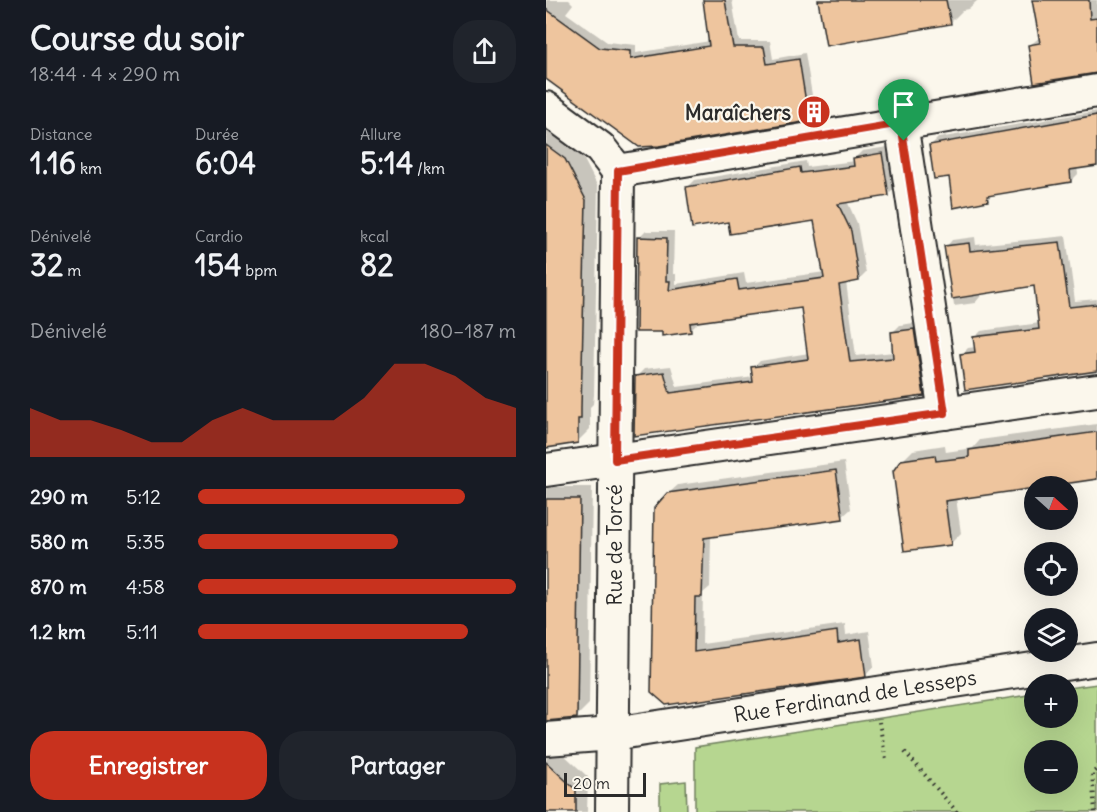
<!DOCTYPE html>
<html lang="fr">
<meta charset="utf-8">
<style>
body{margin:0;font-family:Delius,sans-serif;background:#20242c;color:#f1f3f6;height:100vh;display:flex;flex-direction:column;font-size:22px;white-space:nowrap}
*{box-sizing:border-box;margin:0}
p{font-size:20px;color:#9ea1a6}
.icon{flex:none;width:33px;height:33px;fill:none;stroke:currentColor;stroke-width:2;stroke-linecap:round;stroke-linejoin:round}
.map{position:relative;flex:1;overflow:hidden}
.details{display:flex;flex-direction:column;background:#171b24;width:546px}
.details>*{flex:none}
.needle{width:39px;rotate:111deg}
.controls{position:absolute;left:478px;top:476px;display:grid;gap:12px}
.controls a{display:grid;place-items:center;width:54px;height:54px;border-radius:50%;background:#171b24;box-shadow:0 6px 24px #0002;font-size:30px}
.scale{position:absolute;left:18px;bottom:15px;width:82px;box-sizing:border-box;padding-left:6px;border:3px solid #2b2b2b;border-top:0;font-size:16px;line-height:21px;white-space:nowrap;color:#2b2b2b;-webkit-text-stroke:4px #fbf7ec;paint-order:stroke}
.pin{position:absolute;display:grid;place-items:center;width:51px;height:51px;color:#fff;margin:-62px -26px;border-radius:50% 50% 50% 0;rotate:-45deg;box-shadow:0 0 6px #0007}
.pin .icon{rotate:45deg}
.round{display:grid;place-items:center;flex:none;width:63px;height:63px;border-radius:24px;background:#20242c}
.headline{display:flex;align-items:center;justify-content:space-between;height:102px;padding:0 30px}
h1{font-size:33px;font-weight:800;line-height:45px}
.stats{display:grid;grid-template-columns:repeat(3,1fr);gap:9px;height:102px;padding:6px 30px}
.stats div{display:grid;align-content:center}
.stats b{font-size:30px;font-weight:800}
.stats small{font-size:16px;font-weight:400}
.stats p{font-size:16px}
.chart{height:168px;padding:12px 30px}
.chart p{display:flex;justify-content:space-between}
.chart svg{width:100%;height:108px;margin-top:6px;fill:#c8321e;opacity:.7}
.button{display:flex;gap:12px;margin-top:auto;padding:12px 30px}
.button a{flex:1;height:69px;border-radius:24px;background:#c8321e;color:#fff;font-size:24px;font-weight:800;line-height:69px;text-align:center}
.button a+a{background:#20242c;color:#f1f3f6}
ul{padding:0 30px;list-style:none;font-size:20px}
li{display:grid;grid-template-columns:96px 72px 1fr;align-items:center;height:45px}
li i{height:15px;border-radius:8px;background:#c8321e}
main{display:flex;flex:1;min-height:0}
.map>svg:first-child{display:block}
.green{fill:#b6d690;stroke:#70805e;stroke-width:1.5;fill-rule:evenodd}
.shadow{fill:#0003}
.building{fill:#eec59e;stroke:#2b2b2b;stroke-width:1.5}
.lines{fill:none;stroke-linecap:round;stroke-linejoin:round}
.minor-casing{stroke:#2b2b2b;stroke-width:36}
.path{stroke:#2b2b2b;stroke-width:4;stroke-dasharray:1.5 4.5;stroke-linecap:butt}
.minor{stroke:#fbf7ec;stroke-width:32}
.route-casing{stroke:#fff;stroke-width:12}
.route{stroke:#c8321e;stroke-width:8}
.labels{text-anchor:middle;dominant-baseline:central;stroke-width:4.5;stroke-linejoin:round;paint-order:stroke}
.poi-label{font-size:21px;font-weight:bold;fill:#2b2b2b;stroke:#fbf7ec;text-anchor:end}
.street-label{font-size:21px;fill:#2b2b2b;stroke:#fbf7ec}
</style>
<main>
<section class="details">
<div class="headline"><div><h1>Course du soir</h1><p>18:44 · 4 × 290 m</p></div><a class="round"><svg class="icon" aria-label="share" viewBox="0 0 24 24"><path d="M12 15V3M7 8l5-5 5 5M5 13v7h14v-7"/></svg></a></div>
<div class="stats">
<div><p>Distance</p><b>1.16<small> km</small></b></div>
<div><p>Durée</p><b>6:04</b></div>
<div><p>Allure</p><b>5:14<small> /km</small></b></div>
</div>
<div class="stats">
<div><p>Dénivelé</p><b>32<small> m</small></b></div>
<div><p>Cardio</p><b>154<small> bpm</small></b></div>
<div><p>kcal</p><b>82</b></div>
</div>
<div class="chart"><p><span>Dénivelé</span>180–187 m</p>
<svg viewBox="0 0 160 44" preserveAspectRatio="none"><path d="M0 44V24L10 29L20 29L30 33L40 38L50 38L60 29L70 24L80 29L90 29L100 29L110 20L120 6L130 6L140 11L150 20L160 24V44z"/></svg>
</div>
<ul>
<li><b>290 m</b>5:12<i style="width:84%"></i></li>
<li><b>580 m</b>5:35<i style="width:63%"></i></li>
<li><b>870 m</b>4:58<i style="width:100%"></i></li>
<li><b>1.2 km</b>5:11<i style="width:85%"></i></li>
</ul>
<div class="button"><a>Enregistrer</a><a>Partager</a></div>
</section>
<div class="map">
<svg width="551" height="812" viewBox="0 0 551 812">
<rect width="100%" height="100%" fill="#fbf7ec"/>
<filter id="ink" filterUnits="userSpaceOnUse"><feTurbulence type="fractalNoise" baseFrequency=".0167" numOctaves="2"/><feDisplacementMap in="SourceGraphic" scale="12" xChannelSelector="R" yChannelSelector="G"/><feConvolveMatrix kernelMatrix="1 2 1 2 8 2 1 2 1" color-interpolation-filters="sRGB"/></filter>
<g filter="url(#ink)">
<!-- green -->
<g class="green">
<path d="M 551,684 L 551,812 L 149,812 L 149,747 L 489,694 L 489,717 L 522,717 L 522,688 ZM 489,750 L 522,750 L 522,783 L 489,783 Z"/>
<path d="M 140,781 L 141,812 L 114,812 L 114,784 Z"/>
</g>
<!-- shadow -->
<g class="shadow">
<path d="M 0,0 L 23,0 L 27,4 L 20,13 L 61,42 L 90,45 L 90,53 L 164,41 L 158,0 L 186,0 L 193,41 L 224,41 L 227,59 L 259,53 L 269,113 L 262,119 L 0,78 Z"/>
<path d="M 274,0 L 432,0 L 422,9 L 417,10 L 404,23 Z"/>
<path d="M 488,0 L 551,0 L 551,71 L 490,81 L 483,46 L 494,37 Z"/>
<path d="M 551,111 L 551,164 L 531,167 L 532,174 L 525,181 L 448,193 L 441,200 L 404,175 L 385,145 L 392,138 Z"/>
<path d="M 0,123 L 31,146 L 52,187 L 48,395 L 47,404 L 44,407 L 44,429 L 31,442 L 0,446 Z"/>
<path d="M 342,147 L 349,188 L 342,195 L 301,201 L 311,223 L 320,273 L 313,280 L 300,282 L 310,356 L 348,352 L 347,332 L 354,325 L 375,322 L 384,388 L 377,394 L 90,435 L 91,376 L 98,369 L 125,366 L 131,387 L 208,377 L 207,368 L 214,361 L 263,353 L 256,306 L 151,320 L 151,324 L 144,331 L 93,238 L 100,231 L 128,231 L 127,274 L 130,274 L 130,284 L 198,273 L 200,283 L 279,272 L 269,220 L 184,220 L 142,187 L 149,180 L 260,161 L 261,167 L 309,161 L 309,158 L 316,151 Z"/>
<path d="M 520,236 L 529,301 L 551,299 L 551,370 L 420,388 L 415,355 L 422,348 L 430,347 L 429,337 L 435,331 L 494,323 L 489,284 L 438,292 L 429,303 L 408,306 L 400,247 L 406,240 L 429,237 L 430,245 Z"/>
<path d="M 551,424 L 551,478 L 410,498 L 415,533 L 405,543 L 356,461 L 367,450 L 399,445 L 400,452 L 427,448 L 434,440 Z"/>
<path d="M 298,462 L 305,509 L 296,517 L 165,536 L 164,587 L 157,593 L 156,644 L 299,624 L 300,635 L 323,631 L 328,666 L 320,675 L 121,704 L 122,494 L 132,485 Z"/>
<path d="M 0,487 L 46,487 L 43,704 L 30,717 L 0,719 Z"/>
<path d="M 0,738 L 42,777 L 41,812 L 0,812 Z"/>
</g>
<!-- building -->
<g class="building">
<path d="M 157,0 L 179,0 L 187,47 L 218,47 L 221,64 L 253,59 L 263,121 L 113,146 L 93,147 L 0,79 L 0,9 L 54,48 L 84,51 L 84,59 L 163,46 Z"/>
<path d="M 272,0 L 400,0 L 405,24 L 280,46 Z"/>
<path d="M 486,0 L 543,0 L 544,19 L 551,18 L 551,73 L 488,83 L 482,45 L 494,43 Z"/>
<path d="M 551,115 L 551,166 L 524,170 L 525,182 L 441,196 L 442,201 L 407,208 L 403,177 L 388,179 L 383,145 Z"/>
<path d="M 0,145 L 19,159 L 40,200 L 35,408 L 35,419 L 32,419 L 32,443 L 0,448 Z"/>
<path d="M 336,153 L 343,196 L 292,204 L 305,231 L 313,281 L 293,285 L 304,362 L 347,358 L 345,332 L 368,329 L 378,396 L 88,436 L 89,376 L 118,372 L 124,393 L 207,382 L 205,367 L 262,359 L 255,308 L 144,323 L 145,332 L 116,336 L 116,332 L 90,332 L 91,237 L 121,238 L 120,281 L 124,281 L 123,290 L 191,279 L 193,290 L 278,278 L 268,221 L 184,234 L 182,222 L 146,228 L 140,187 L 254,167 L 255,173 L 308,166 L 307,158 Z"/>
<path d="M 514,242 L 523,307 L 551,304 L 551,371 L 419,390 L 414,354 L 429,352 L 427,337 L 493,329 L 488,286 L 406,299 L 398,246 L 423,243 L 424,251 Z"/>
<path d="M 551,432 L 551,479 L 504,486 L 489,486 L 489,488 L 399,501 L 405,545 L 358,551 L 347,471 L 355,460 L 389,455 L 390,461 L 423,457 L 423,450 Z"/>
<path d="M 290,470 L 297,519 L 158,538 L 156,597 L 149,597 L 148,652 L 291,631 L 292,643 L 315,639 L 320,677 L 120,705 L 105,692 L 108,508 L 121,493 Z"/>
<path d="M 0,499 L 34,499 L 31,718 L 0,721 Z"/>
<path d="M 0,762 L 30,790 L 30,812 L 0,812 Z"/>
</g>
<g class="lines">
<defs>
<g id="minor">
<path d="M 0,108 L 54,148 L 72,171"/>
<path d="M 355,123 L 399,413"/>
<path d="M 72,171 L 551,91"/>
<path d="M 0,470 L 551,391"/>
<path d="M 0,739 L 67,734 L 551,659"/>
<path d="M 66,812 L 72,171"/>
</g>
</defs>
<!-- minor casing -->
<use href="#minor" class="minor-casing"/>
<!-- path -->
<g class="path">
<path d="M 333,722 L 340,760"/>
<path d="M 359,752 L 411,812"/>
<path d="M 549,812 L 546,773 L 551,769"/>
</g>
<!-- minor -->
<use href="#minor" class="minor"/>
</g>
</g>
<g class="lines" filter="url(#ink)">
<defs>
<path id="route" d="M 355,123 L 399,413 L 69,460 L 72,171 Z"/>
</defs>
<!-- route casing -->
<use href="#route" class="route-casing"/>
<!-- route -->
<use href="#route" class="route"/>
</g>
<!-- icons -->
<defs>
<symbol id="building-disc" viewBox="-11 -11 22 22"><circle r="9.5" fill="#c8321e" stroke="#fbf7ec"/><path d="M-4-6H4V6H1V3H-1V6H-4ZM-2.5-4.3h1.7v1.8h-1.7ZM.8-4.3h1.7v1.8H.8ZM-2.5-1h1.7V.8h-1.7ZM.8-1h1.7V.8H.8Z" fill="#fff"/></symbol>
</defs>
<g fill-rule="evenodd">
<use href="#building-disc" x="249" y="93" width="38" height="38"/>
</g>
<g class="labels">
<!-- poi labels -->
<g class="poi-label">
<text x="245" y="112">Maraîchers</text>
</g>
<!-- street labels -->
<g class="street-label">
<text transform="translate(68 545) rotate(-90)">Rue de Torcé</text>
<text transform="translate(309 696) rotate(-9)">Rue Ferdinand de Lesseps</text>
</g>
</g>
</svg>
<div class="controls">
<a><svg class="needle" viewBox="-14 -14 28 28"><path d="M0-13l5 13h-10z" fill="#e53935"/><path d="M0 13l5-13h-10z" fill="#9ea1a6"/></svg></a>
<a><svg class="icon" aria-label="locate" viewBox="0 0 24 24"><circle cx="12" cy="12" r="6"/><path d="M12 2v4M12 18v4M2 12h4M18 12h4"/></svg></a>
<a><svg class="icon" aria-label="layers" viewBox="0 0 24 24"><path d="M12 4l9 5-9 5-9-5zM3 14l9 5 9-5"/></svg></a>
<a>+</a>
<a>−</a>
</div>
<div class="scale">20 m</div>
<div class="pin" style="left:358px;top:141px;background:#1e9e55"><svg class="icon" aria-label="arrive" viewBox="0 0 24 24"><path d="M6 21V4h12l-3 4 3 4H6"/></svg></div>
</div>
</main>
